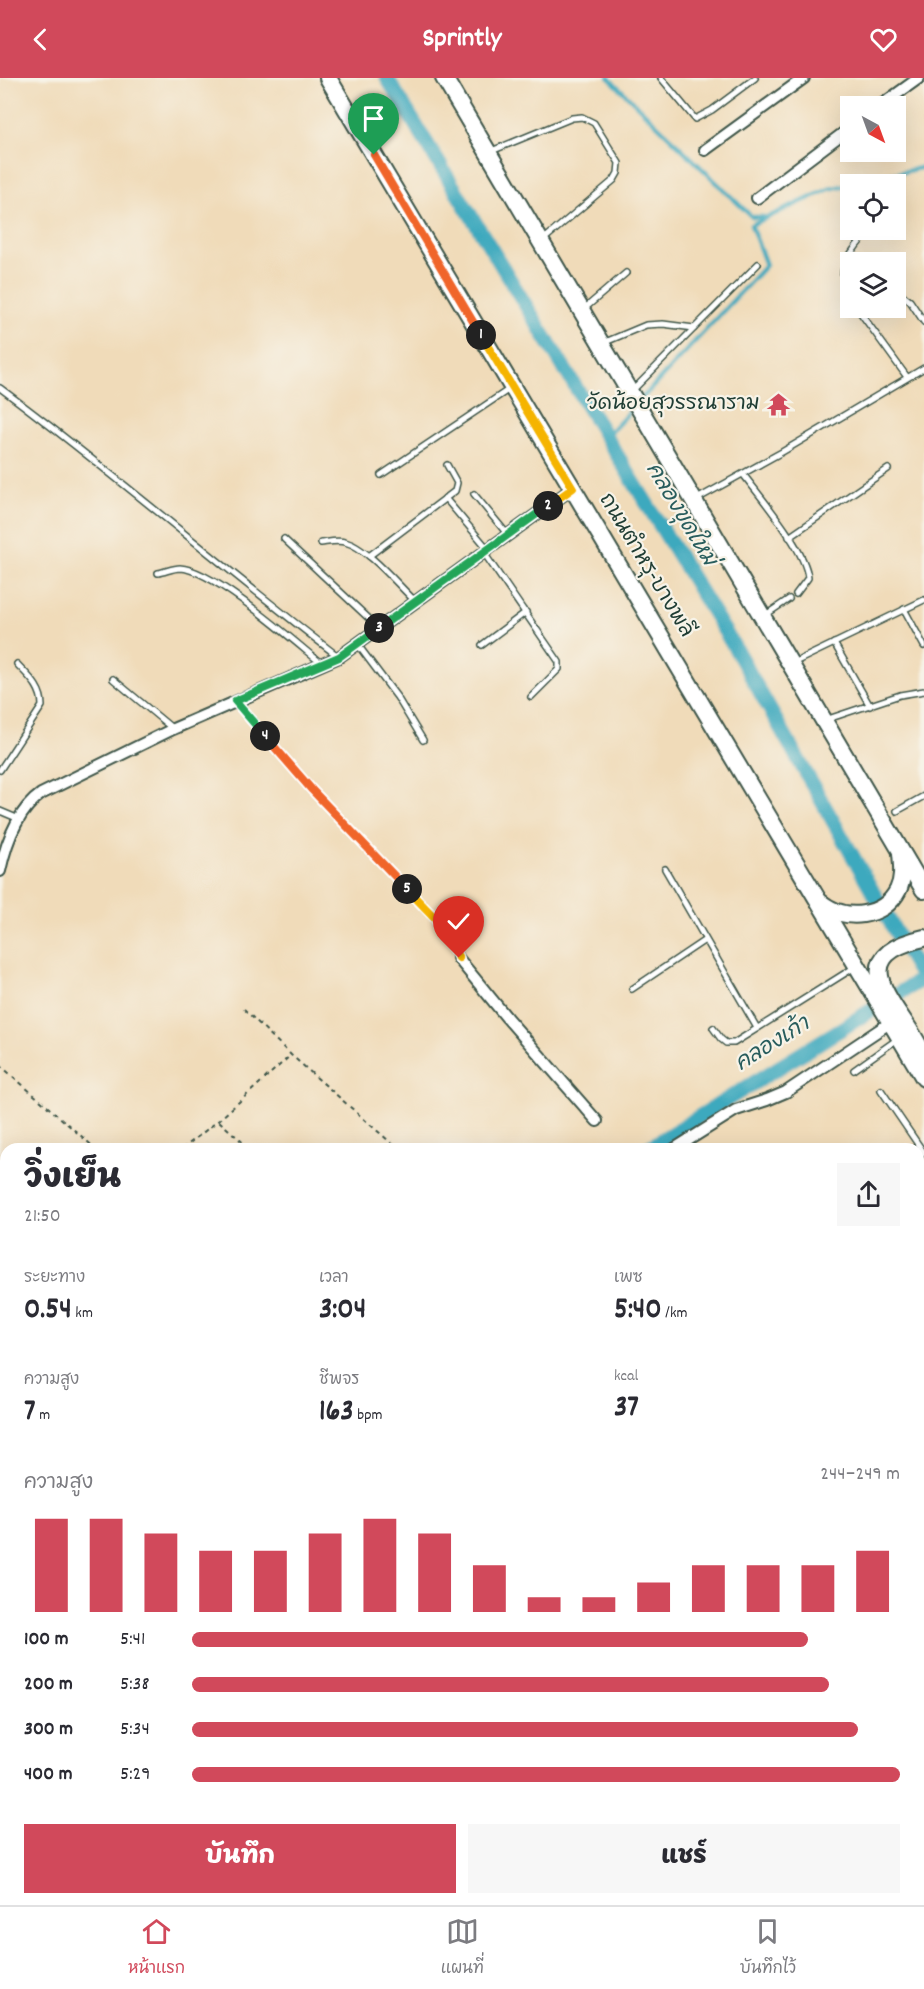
<!DOCTYPE html>
<html lang="th">
<meta charset="utf-8">
<style>
body{margin:0;font-family:Dekko,"Playpen Sans Thai",sans-serif;background:#f7f7f7;color:#2b2b33;height:100vh;display:flex;flex-direction:column;font-size:22px;white-space:nowrap}
*{box-sizing:border-box;margin:0}
p{font-size:20px;color:#7c7c81}
.icon{flex:none;width:33px;height:33px;fill:none;stroke:currentColor;stroke-width:2;stroke-linecap:round;stroke-linejoin:round}
.map{position:relative;flex:1;overflow:hidden}
.sheet{position:absolute;left:0px;top:1065px;width:924px;height:762px;display:flex;flex-direction:column;background:#fff;border-radius:18px 18px 0 0;box-shadow:0 6px 24px #0002}
.sheet>*{flex:none}
.needle{width:39px;rotate:139deg}
.fabs{position:absolute;left:840px;top:18px;display:grid;gap:12px}
.fabs a{display:grid;place-items:center;width:66px;height:66px;border-radius:0px;background:#fff;box-shadow:0 6px 24px #0002;font-size:30px}
.pin{position:absolute;display:grid;place-items:center;width:51px;height:51px;color:#fff;margin:-62px -26px;border-radius:50% 50% 50% 0;rotate:-45deg;box-shadow:0 0 6px #0007}
.pin .icon{rotate:45deg}
.km{position:absolute;width:30px;height:30px;margin:-15px;border-radius:50%;background:#222;color:#fff;font-size:16px;line-height:30px;text-align:center}
.round{display:grid;place-items:center;flex:none;width:63px;height:63px;border-radius:0px;background:#f7f7f7}
.head{display:flex;align-items:center;justify-content:space-between;height:102px;padding:0 24px}
h1{font-size:33px;font-weight:800;line-height:45px}
.stats{display:grid;grid-template-columns:repeat(3,1fr);gap:9px;height:102px;padding:6px 24px}
.stats div{display:grid;align-content:center}
.stats b{font-size:30px;font-weight:800}
.stats small{font-size:16px;font-weight:400}
.stats p{font-size:16px}
.chart{height:168px;padding:12px 24px}
.chart p{display:flex;justify-content:space-between}
.chart svg{width:100%;height:108px;margin-top:6px;stroke:#d1495b;stroke-width:6}
.cta{display:flex;gap:12px;margin-top:auto;padding:12px 24px}
.cta a{flex:1;height:69px;border-radius:0px;background:#d1495b;color:#fff;font-size:24px;font-weight:800;line-height:69px;text-align:center}
.cta a+a{background:#f7f7f7;color:#2b2b33}
ul{padding:0 24px;list-style:none;font-size:20px}
li{display:grid;grid-template-columns:96px 72px 1fr;align-items:center;height:45px}
li i{height:15px;border-radius:8px;background:#d1495b}
header{display:flex;justify-content:space-between;align-items:center;height:78px;padding:0 24px;background:#d1495b;color:#fff;font-size:27px;font-weight:800}
.tabs{display:flex;justify-content:space-around;align-items:center;height:84px;border-top:2px solid #e1e1e2;background:#fff;font-size:16px;color:#7c7c81}
.tabs a{display:grid;justify-items:center;gap:3px}
.tabs .active{color:#d1495b}
.map>svg:first-child{display:block}
.lines{fill:none;stroke-linecap:round;stroke-linejoin:round}
.stream{stroke:#3ea9be;stroke-width:4.5}
.canal{stroke:#3ea9be;stroke-width:15}
.service-casing{stroke:#3e5548;stroke-width:8}
.minor-casing{stroke:#3e5548;stroke-width:14}
.primary-casing{stroke:#3e5548;stroke-width:20}
.path{stroke:#3e5548;stroke-width:2;stroke-dasharray:4.5 4.5;stroke-linecap:butt}
.service{stroke:#fff;stroke-width:5}
.minor{stroke:#fff;stroke-width:10}
.primary{stroke:#fff;stroke-width:16}
.split-1-casing{stroke:#fff;stroke-width:12}
.split-2-casing{stroke:#fff;stroke-width:12}
.split-3-casing{stroke:#fff;stroke-width:12}
.split-4-casing{stroke:#fff;stroke-width:12}
.split-5-casing{stroke:#fff;stroke-width:12}
.split-6-casing{stroke:#fff;stroke-width:12}
.split-1{stroke:#f0652b;stroke-width:8}
.split-2{stroke:#f5b400;stroke-width:8}
.split-3{stroke:#22a559;stroke-width:8}
.split-4{stroke:#22a559;stroke-width:8}
.split-5{stroke:#f0652b;stroke-width:8}
.split-6{stroke:#f5b400;stroke-width:8}
.labels{text-anchor:middle;dominant-baseline:central;stroke-width:4.5;stroke-linejoin:round;paint-order:stroke}
.poi-label{font-size:21px;fill:#1f3d34;stroke:#f7f3e8;text-anchor:end}
.street-label{font-size:21px;fill:#1f3d34;stroke:#f7f3e8}
.water-label{font-size:22px;font-style:italic;fill:#285d5d;stroke:#f7f3e8}
</style>
<header><svg class="icon" aria-label="back" viewBox="0 0 24 24"><path d="M15 5l-7 7 7 7"/></svg>Sprintly<svg class="icon" aria-label="heart" viewBox="0 0 24 24"><path d="M12 20l-8-8c-3-5 5-10 8-4 3-6 11-1 8 4z"/></svg></header>
<div class="map">
<svg width="924" height="1827" viewBox="0 0 924 1827">
<rect width="100%" height="100%" fill="#f7f3e8"/>
<filter id="ink" filterUnits="userSpaceOnUse"><feTurbulence type="fractalNoise" baseFrequency=".0167" numOctaves="2"/><feDisplacementMap in="SourceGraphic" scale="12" xChannelSelector="R" yChannelSelector="G"/><feConvolveMatrix kernelMatrix="1 2 1 2 8 2 1 2 1" color-interpolation-filters="sRGB"/></filter>
<filter id="wash" filterUnits="userSpaceOnUse"><feTurbulence type="fractalNoise" baseFrequency=".008" numOctaves="4" result="noise"/><feDisplacementMap in="SourceGraphic" scale="24" xChannelSelector="R" yChannelSelector="G"/><feGaussianBlur stdDeviation="1.35" result="paint"/><feColorMatrix in="noise" values="0 0 0 0 0 0 0 0 0 0 0 0 0 0 0 0 0 1.4 0 .05"/><feComposite in="paint" operator="in"/></filter>
<g filter="url(#wash)">
<rect width="100%" height="100%" fill="#f0dbb9"/>
<g class="lines">
<!-- stream -->
<g class="stream">
<path d="M 609,0 L 752,139 L 764,139"/>
<path d="M 606,359 L 766,187 L 751,147 L 829,111 L 924,89"/>
</g>
<!-- canal -->
<g class="canal">
<path d="M 387,0 L 738,575 L 924,904"/>
<path d="M 647,1071 L 922,901"/>
<path d="M 0,1236 L 5,1240 L 0,1246"/>
<path d="M 0,1369 L 3,1421 L 6,1426"/>
<path d="M 0,1476 L 6,1472"/>
</g>
</g>
</g>
<g filter="url(#ink)">
<g class="lines">
<defs>
<g id="service">
<path d="M 661,0 L 695,41 L 712,32 L 755,0"/>
<path d="M 489,74 L 572,40 L 582,39 L 594,45 L 619,85 L 618,95 L 614,102 L 542,163"/>
<path d="M 896,212 L 910,223 L 924,244"/>
<path d="M 850,220 C 832,191 852,174 869,152"/>
<path d="M 857,230 L 907,299"/>
<path d="M 584,231 L 626,195"/>
<path d="M 603,265 L 646,247 L 663,246 L 694,250"/>
<path d="M 0,310 C 116,396 224,491 339,579"/>
<path d="M 632,313 L 758,186"/>
<path d="M 743,396 C 761,420 806,472 808,500 L 796,516"/>
<path d="M 381,397 L 511,310"/>
<path d="M 474,416 L 508,457"/>
<path d="M 445,420 L 488,471"/>
<path d="M 697,421 L 782,374 L 924,290"/>
<path d="M 789,459 L 888,391"/>
<path d="M 284,461 L 379,550"/>
<path d="M 321,465 C 329,464 338,462 345,464 C 368,470 397,506 415,523"/>
<path d="M 484,475 L 559,584 L 559,591 L 531,619"/>
<path d="M 369,478 L 455,413 L 457,405 L 447,387"/>
<path d="M 158,495 C 165,494 173,490 180,490 C 213,491 295,564 322,586"/>
<path d="M 904,531 L 924,568"/>
<path d="M 764,538 L 789,521"/>
<path d="M 834,565 L 870,628"/>
<path d="M 358,567 L 397,619 L 423,662"/>
<path d="M 482,567 L 526,534"/>
<path d="M 793,585 L 924,522"/>
<path d="M 113,601 L 173,651"/>
<path d="M 236,624 L 312,712 L 435,840 L 458,880"/>
<path d="M 825,642 L 900,617 L 924,613"/>
<path d="M 0,692 L 42,628 C 42,609 29,599 17,586"/>
<path d="M 0,733 L 19,741"/>
<path d="M 897,733 L 924,718"/>
<path d="M 665,791 L 757,950"/>
<path d="M 632,911 L 705,862"/>
<path d="M 713,950 L 721,961 L 726,965 L 734,965 L 855,889"/>
<path d="M 854,992 L 899,960"/>
<path d="M 881,1012 L 924,1075"/>
<path d="M 0,1196 L 6,1198"/>
<path d="M 918,1217 L 924,1219"/>
<path d="M 918,1443 L 924,1445"/>
<path d="M 0,1659 L 6,1664"/>
<path d="M 0,1717 L 6,1712"/>
<path d="M 0,1749 L 6,1755"/>
<path d="M 67,1821 L 73,1827"/>
</g>
<g id="minor">
<path d="M 880,28 L 919,0"/>
<path d="M 705,72 L 804,0"/>
<path d="M 757,120 L 850,50"/>
<path d="M 0,793 C 6,765 17,733 41,716 L 173,651 L 339,579 L 573,410"/>
<path d="M 458,880 L 507,940 L 597,1043"/>
<path d="M 674,1071 L 736,1032 L 767,1022 L 786,1014 L 891,944"/>
<path d="M 918,1589 L 924,1582"/>
<path d="M 0,1675 L 6,1669"/>
<path d="M 918,1729 L 924,1722"/>
<path d="M 918,1799 L 924,1804"/>
</g>
<g id="primary">
<path d="M 328,0 L 924,1000"/>
<path d="M 444,0 L 924,812"/>
<path d="M 821,825 C 844,844 884,840 898,812 C 904,800 902,787 901,775"/>
<path d="M 924,860 C 833,880 907,933 924,979"/>
</g>
</defs>
<!-- service casing -->
<use href="#service" class="service-casing"/>
<!-- minor casing -->
<use href="#minor" class="minor-casing"/>
<!-- primary casing -->
<use href="#primary" class="primary-casing"/>
<!-- path -->
<g class="path">
<path d="M 244,931 L 291,977 L 398,1071"/>
<path d="M 0,990 L 1,988 L 96,1071"/>
<path d="M 219,1043 L 250,1071"/>
<path d="M 182,1071 L 219,1042 L 291,977"/>
<path d="M 0,1087 L 6,1092"/>
<path d="M 353,1821 L 359,1827"/>
</g>
<!-- service -->
<use href="#service" class="service"/>
<!-- minor -->
<use href="#minor" class="minor"/>
<!-- primary -->
<use href="#primary" class="primary"/>
</g>
</g>
<g class="lines" filter="url(#ink)">
<defs>
<path id="split-1" d="M 374,77 L 481,257"/>
<path id="split-2" d="M 481,257 L 573,410 L 548,428"/>
<path id="split-3" d="M 379,550 L 548,428"/>
<path id="split-4" d="M 265,658 L 235,623 L 339,579 L 379,550"/>
<path id="split-5" d="M 265,658 L 312,712 L 407,811"/>
<path id="split-6" d="M 407,811 L 435,840 L 459,880"/>
</defs>
<!-- split-1 casing -->
<use href="#split-1" class="split-1-casing"/>
<!-- split-2 casing -->
<use href="#split-2" class="split-2-casing"/>
<!-- split-3 casing -->
<use href="#split-3" class="split-3-casing"/>
<!-- split-4 casing -->
<use href="#split-4" class="split-4-casing"/>
<!-- split-5 casing -->
<use href="#split-5" class="split-5-casing"/>
<!-- split-6 casing -->
<use href="#split-6" class="split-6-casing"/>
<!-- split-1 -->
<use href="#split-1" class="split-1"/>
<!-- split-2 -->
<use href="#split-2" class="split-2"/>
<!-- split-3 -->
<use href="#split-3" class="split-3"/>
<!-- split-4 -->
<use href="#split-4" class="split-4"/>
<!-- split-5 -->
<use href="#split-5" class="split-5"/>
<!-- split-6 -->
<use href="#split-6" class="split-6"/>
</g>
<!-- icons -->
<defs>
<symbol id="temple-bare" viewBox="-9 -9 18 18"><path d="M0-6L5-2H3V0L6.5 2.5H4V6H1.5V3h-3V6H-4V2.5H-6.5L-3 0V-2H-5Z" fill="#d1495b" stroke="#f7f3e8" stroke-width="2.5" paint-order="stroke"/></symbol>
</defs>
<g fill-rule="evenodd">
<use href="#temple-bare" x="762" y="310" width="33" height="33"/>
</g>
<g class="labels">
<!-- poi labels -->
<g class="poi-label">
<text x="760" y="327">วัดน้อยสุวรรณาราม</text>
</g>
<!-- street labels -->
<g class="street-label">
<text transform="translate(645 488) rotate(59)">ถนนตำหรุ-บางพลี</text>
</g>
<!-- water labels -->
<g class="water-label">
<text transform="translate(680 437) rotate(59)">คลองขุดใหม่</text>
<text transform="translate(773 967) rotate(-32)">คลองเก้า</text>
</g>
</g>
</svg>
<div class="fabs">
<a><svg class="needle" viewBox="-14 -14 28 28"><path d="M0-13l5 13h-10z" fill="#e53935"/><path d="M0 13l5-13h-10z" fill="#7c7c81"/></svg></a>
<a><svg class="icon" aria-label="locate" viewBox="0 0 24 24"><circle cx="12" cy="12" r="6"/><path d="M12 2v4M12 18v4M2 12h4M18 12h4"/></svg></a>
<a><svg class="icon" aria-label="layers" viewBox="0 0 24 24"><path d="M12 4l9 5-9 5-9-5zM3 14l9 5 9-5"/></svg></a>
</div>
<div class="pin" style="left:374px;top:77px;background:#1e9e55"><svg class="icon" aria-label="arrive" viewBox="0 0 24 24"><path d="M6 21V4h12l-3 4 3 4H6"/></svg></div>
<div class="pin" style="left:459px;top:880px;background:#d93025"><svg class="icon" aria-label="check" viewBox="0 0 24 24"><path d="M5 12l5 5 9-10"/></svg></div>
<b class="km" style="left:481px;top:257px">1</b>
<b class="km" style="left:548px;top:428px">2</b>
<b class="km" style="left:379px;top:550px">3</b>
<b class="km" style="left:265px;top:658px">4</b>
<b class="km" style="left:407px;top:811px">5</b>
<section class="sheet">
<div class="head"><div><h1>วิ่งเย็น</h1><p>21:50</p></div><a class="round"><svg class="icon" aria-label="share" viewBox="0 0 24 24"><path d="M12 15V3M7 8l5-5 5 5M5 13v7h14v-7"/></svg></a></div>
<div class="stats">
<div><p>ระยะทาง</p><b>0.54<small> km</small></b></div>
<div><p>เวลา</p><b>3:04</b></div>
<div><p>เพซ</p><b>5:40<small> /km</small></b></div>
</div>
<div class="stats">
<div><p>ความสูง</p><b>7<small> m</small></b></div>
<div><p>ชีพจร</p><b>163<small> bpm</small></b></div>
<div><p>kcal</p><b>37</b></div>
</div>
<div class="chart"><p><span>ความสูง</span>244–249 m</p>
<svg viewBox="0 0 160 44" preserveAspectRatio="none"><path d="M5 44V6M15 44V6M25 44V12M35 44V19M45 44V19M55 44V12M65 44V6M75 44V12M85 44V25M95 44V38M105 44V38M115 44V32M125 44V25M135 44V25M145 44V25M155 44V19"/></svg>
</div>
<ul>
<li><b>100 m</b>5:41<i style="width:87%"></i></li>
<li><b>200 m</b>5:38<i style="width:90%"></i></li>
<li><b>300 m</b>5:34<i style="width:94%"></i></li>
<li><b>400 m</b>5:29<i style="width:100%"></i></li>
</ul>
<div class="cta"><a>บันทึก</a><a>แชร์</a></div>
</section>
</div>
<nav class="tabs">
<a class="active"><svg class="icon" aria-label="home" viewBox="0 0 24 24"><path d="M3 11l9-7 9 7M6 9v11h12V9"/></svg>หน้าแรก</a>
<a><svg class="icon" aria-label="map" viewBox="0 0 24 24"><path d="M3 6l6-2 6 2 6-2v14l-6 2-6-2-6 2zM9 4v14M15 6v14"/></svg>แผนที่</a>
<a><svg class="icon" aria-label="saved" viewBox="0 0 24 24"><path d="M7 4h10v16l-5-4-5 4z"/></svg>บันทึกไว้</a>
</nav>
